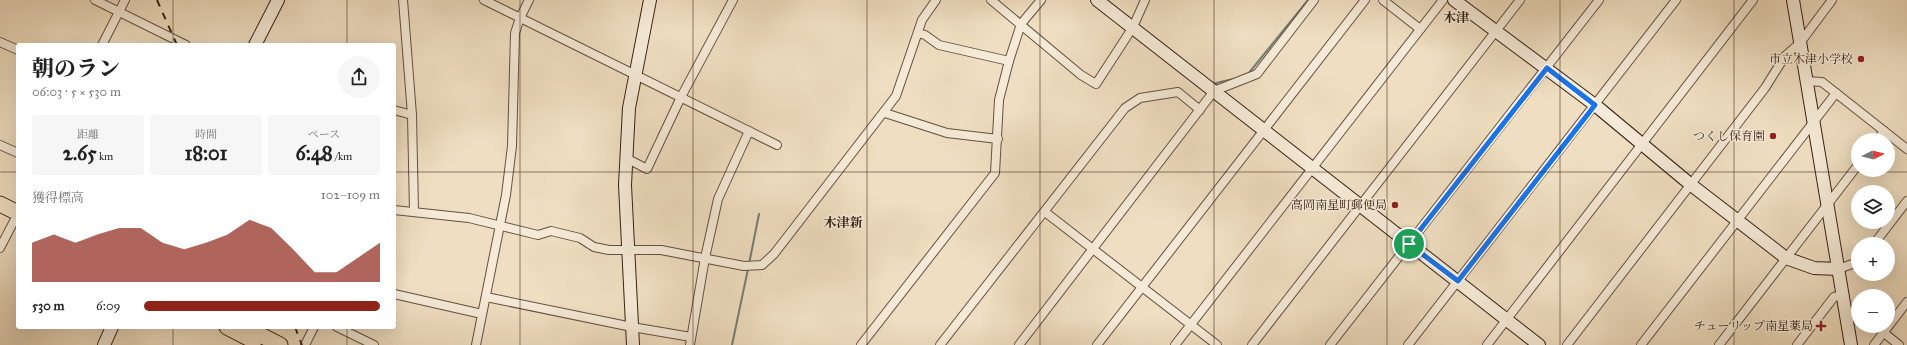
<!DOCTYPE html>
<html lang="ja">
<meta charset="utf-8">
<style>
body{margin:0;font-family:"IM FELL Great Primer","Noto Serif JP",serif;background:#f6f6f6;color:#222;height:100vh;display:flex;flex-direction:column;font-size:15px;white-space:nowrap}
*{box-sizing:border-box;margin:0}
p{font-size:13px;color:#767676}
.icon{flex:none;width:22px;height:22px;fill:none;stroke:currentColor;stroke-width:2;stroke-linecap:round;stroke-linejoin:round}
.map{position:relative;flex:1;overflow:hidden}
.details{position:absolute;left:16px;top:43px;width:380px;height:286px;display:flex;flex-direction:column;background:#fff;border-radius:4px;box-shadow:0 4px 16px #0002}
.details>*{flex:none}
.needle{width:26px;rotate:84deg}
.tools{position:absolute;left:1851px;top:133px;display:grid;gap:8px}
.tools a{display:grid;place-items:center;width:44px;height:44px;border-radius:50%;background:#fff;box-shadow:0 4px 16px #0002;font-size:20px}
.pin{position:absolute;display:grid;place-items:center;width:34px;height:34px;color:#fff;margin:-17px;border:2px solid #fff;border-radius:50%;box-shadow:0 1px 4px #0007}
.round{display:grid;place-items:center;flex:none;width:42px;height:42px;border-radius:21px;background:#f6f6f6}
.headline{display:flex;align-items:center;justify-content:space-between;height:68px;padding:0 16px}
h1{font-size:22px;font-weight:800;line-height:30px}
.stats{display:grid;grid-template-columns:repeat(3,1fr);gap:6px;height:68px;padding:4px 16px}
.stats div{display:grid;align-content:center;border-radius:4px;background:#f6f6f6;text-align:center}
.stats b{font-size:20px;font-weight:800}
.stats small{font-size:11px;font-weight:400}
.stats p{font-size:11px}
.chart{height:112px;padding:8px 16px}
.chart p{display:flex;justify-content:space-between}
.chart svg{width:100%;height:72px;margin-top:4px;fill:#8f2418;opacity:.7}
ul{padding:0 16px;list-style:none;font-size:13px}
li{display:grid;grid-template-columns:64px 48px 1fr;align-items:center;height:30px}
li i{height:10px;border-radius:5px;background:#8f2418}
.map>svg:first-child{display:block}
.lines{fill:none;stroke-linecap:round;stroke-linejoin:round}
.stream{stroke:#727e74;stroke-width:2}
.street-casing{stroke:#64503f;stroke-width:10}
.secondary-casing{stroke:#362014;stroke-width:14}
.highway-casing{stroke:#362014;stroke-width:17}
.street{stroke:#f5ead7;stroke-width:8}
.secondary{stroke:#f5ead7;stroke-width:12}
.highway{stroke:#efdec1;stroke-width:15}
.rail{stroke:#362014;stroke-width:2;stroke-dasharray:7 7;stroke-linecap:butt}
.route-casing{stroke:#fff;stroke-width:8}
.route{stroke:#1a73e8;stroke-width:5}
.grid{fill:none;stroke:#362014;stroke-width:1;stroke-opacity:0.55}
.poi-dot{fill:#8f2418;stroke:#f5ead7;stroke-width:1.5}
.labels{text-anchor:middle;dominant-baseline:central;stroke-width:3;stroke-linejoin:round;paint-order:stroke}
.poi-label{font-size:12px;fill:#362014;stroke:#f5ead7;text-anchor:end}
.neighbourhood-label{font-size:13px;font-weight:bold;fill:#362014;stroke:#f5ead7}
</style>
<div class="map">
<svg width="1907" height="345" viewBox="0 0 1907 345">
<rect width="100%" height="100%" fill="#efdec1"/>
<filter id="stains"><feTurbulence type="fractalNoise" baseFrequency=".005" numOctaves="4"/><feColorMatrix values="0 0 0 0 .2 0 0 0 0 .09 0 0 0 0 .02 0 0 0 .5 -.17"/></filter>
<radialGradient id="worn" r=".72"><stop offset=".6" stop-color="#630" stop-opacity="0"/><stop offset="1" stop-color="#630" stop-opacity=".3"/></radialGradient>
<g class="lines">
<!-- stream -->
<g class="stream">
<path d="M 1248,74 L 1308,0"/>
<path d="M 1212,84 L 1233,79"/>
<path d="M 749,264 L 759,214"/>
<path d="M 732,345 L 748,269"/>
</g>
<defs>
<g id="street">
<path d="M 95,0 L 186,45"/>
<path d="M 403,0 L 412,115 L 414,212"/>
<path d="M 484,0 L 777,145"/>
<path d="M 991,0 L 1081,75 L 1096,84 L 1133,27 L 1145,0"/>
<path d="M 1383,0 L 1420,29"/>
<path d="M 918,33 L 925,35 L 939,45 L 1009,61"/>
<path d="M 0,42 L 18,50"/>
<path d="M 102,45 L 125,0"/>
<path d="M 1807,81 L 1822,82 L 1907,149"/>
<path d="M 394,110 L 412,115"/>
<path d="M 885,113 L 947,133 L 998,139"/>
<path d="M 1877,140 L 1884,131"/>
<path d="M 0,145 L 18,153"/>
<path d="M 626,158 L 647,169 L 681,97 L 733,0"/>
<path d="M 394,210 L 469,218 L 538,235 L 551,231 L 580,238 L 594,247 L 609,250 L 661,250 L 744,266 L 762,265 L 774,254 L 896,96 L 922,20 L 936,0"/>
<path d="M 1045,212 L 1217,345"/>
<path d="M 1874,244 L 1907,201"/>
<path d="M 0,248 L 14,221"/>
<path d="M 1838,269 L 1858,262"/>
<path d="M 394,294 L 482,314"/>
<path d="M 486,297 L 632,327 L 691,337"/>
<path d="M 337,327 L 374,345"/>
<path d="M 1883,332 L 1899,345"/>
<path d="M 305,345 L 314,327"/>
<path d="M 476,345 L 506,195 L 512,146 L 515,33 L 520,18 L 529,0"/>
<path d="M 690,345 L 705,258 L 718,199 L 749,131"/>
<path d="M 861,345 L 995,173 L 999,100 L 1009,61 L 1021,24 L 1041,0"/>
<path d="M 940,345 L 1125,108 L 1140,98 L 1178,92 L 1200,110"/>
<path d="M 1019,345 L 1214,91 L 1257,74 L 1314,0"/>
<path d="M 1097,345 L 1365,0"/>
<path d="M 1175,345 L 1443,0"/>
<path d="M 1252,345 L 1520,0"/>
<path d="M 1330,345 L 1599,0"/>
<path d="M 1408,345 L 1676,0"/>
<path d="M 1487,345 L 1753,0"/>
<path d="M 1567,345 L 1765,88 L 1785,56 L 1800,43 L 1832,0"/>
<path d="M 1641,345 L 1836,93"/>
<path d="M 1719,345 L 1858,165"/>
<path d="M 1797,345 L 1834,297 L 1843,295"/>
<path d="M 1874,345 L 1907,302"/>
</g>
<g id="secondary">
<path d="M 1097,0 L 1539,345"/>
<path d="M 1454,0 L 1595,105 L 1690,184 L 1786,258 L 1814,268 L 1838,269"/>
<path d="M 1793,0 L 1851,345"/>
<path d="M 255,45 L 278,0"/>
<path d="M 104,345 L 112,327"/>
<path d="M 633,345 L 625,185 L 629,108 L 650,0"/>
</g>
<g id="highway">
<path d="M 0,204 L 18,213"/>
<path d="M 227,327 L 254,341"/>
<path d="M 245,327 L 280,345"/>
</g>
</defs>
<!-- street casing -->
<use href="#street" class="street-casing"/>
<!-- secondary casing -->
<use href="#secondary" class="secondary-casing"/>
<!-- highway casing -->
<use href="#highway" class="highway-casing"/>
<!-- street -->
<use href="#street" class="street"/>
<!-- secondary -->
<use href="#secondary" class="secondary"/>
<!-- highway -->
<use href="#highway" class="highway"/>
<!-- rail -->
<g class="rail">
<path d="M 157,0 L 177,45"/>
<path d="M 295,327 L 302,345"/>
</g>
</g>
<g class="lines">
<defs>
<path id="route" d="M 1547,68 L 1595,105 L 1458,281 L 1409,244 Z"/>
</defs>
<!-- route casing -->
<use href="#route" class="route-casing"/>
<!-- route -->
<use href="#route" class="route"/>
</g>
<!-- grid -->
<path class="grid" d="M 173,0 L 173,45M 347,0 L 347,45M 520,0 L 520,345M 693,0 L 693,345M 867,0 L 867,345M 1040,0 L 1040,345M 1214,0 L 1214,345M 1387,0 L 1387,345M 1560,0 L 1560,345M 1734,0 L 1734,345M 0,172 L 18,172M 394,172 L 1907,172M 173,327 L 173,345M 347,327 L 347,345"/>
<!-- markers -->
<g class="poi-dot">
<circle cx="1861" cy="59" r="4"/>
<circle cx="1773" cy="136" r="4"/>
<circle cx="1395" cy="205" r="4"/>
<path d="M1819 320h4v4h4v4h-4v4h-4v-4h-4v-4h4z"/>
</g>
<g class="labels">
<!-- poi labels -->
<g class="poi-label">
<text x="1853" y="59">市立木津小学校</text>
<text x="1765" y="136">つくし保育園</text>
<text x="1387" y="205">高岡南星町郵便局</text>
<text x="1813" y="326">チューリップ南星薬局</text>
</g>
<!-- neighbourhood labels -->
<g class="neighbourhood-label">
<text x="1456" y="18">木津</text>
<text x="843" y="223">木津新</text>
</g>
</g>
<rect width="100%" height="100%" filter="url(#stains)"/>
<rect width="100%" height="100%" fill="url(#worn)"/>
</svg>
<div class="tools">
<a><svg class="needle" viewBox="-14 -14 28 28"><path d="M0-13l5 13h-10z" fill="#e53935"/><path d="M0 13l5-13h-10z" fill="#767676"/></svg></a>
<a><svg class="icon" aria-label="layers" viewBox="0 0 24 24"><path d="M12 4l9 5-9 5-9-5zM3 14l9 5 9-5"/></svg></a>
<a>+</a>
<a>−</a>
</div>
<div class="pin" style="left:1409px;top:244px;background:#1e9e55"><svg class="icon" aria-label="arrive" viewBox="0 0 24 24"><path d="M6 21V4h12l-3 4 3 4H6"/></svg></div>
<section class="details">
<div class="headline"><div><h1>朝のラン</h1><p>06:03 · 5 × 530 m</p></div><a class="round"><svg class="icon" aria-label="share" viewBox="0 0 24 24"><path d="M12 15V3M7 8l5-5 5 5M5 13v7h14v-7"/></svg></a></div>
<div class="stats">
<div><p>距離</p><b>2.65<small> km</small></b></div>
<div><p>時間</p><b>18:01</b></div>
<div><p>ペース</p><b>6:48<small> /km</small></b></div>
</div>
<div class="chart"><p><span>獲得標高</span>102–109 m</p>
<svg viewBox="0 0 160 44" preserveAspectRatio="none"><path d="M0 44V20L10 15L20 20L30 15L40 11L50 11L60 20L70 24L80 20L90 15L100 6L110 11L120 24L130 38L140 38L150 29L160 20V44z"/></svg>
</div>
<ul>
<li><b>530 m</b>6:09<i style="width:100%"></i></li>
</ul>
</section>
</div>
